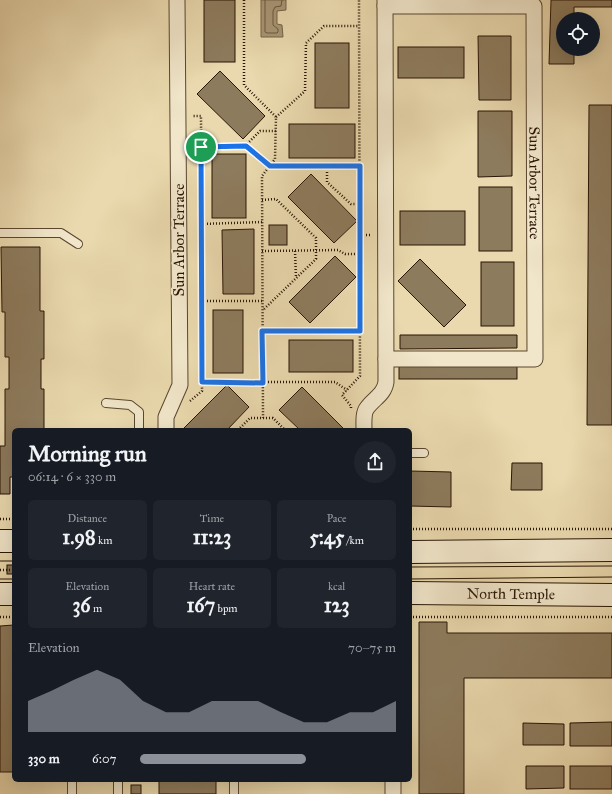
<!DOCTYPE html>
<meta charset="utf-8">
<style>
body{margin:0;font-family:"IM FELL Great Primer",serif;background:#20242c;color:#f1f3f6;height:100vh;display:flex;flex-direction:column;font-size:15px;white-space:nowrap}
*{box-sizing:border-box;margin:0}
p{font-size:13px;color:#9ea1a6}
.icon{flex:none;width:22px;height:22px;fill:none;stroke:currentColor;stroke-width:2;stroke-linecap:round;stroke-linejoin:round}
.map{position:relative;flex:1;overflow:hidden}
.sheet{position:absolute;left:12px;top:428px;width:400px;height:354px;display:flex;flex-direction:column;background:#171b24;border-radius:6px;box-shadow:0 4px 16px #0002}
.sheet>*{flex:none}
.controls{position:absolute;left:556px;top:12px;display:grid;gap:8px}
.controls a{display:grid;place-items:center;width:44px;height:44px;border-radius:50%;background:#171b24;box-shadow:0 4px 16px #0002;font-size:20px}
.pin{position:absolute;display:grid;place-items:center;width:34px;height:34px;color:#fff;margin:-17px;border:2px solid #fff;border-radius:50%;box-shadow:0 1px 4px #0007}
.round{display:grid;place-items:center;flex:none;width:42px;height:42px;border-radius:21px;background:#20242c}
.summary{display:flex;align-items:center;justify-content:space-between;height:68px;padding:0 16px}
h1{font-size:22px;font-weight:800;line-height:30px}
.figures{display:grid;grid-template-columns:repeat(3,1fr);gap:6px;height:68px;padding:4px 16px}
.figures div{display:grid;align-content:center;border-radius:6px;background:#20242c;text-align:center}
.figures b{font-size:20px;font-weight:800}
.figures small{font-size:11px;font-weight:400}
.figures p{font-size:11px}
.chart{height:112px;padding:8px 16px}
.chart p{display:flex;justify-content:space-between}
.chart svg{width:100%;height:72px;margin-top:4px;fill:#8c9099;opacity:.7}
ul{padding:0 16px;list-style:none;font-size:13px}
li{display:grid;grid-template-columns:64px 48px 1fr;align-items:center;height:30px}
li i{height:10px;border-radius:5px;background:#8c9099}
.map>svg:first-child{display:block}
.water{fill:#a89675;stroke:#756248}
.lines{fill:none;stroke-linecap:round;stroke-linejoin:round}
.shore{stroke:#68563d;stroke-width:1}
.building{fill:#8d7b5d;stroke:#291505}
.lane-casing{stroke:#59462f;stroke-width:10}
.street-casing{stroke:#59462f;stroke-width:17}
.secondary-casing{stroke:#291505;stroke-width:24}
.path{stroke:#291505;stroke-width:2.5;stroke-dasharray:1 2;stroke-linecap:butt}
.lane{stroke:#f1e6ca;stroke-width:8}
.street{stroke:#f1e6ca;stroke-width:15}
.secondary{stroke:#f1e6ca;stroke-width:22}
.tram{stroke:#291505;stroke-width:1}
.route-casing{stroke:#fff;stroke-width:8}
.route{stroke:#1a73e8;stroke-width:5}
.labels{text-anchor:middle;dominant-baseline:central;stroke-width:4;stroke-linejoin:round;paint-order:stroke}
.street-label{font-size:15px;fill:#291505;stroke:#f1e6ca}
</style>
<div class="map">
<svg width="612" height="794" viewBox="0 0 612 794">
<rect width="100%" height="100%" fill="#ead9ae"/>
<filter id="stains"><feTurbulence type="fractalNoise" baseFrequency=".005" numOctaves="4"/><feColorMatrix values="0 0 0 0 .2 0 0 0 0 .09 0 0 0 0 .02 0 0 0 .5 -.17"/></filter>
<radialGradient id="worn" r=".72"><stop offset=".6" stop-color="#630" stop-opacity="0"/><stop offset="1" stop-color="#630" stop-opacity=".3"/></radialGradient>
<!-- water -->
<path class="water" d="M 261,0 L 286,0 L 286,10 L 277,11 L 277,24 L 282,25 L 283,37 L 261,37 Z"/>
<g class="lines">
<!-- shore -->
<path class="shore" d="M 265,0 L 265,32 L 267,33 L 277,33 L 278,32 L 278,29 L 273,25 L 273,11 L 275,7 L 281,6 L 282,0"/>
</g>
<!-- building -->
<g class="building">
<rect x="204" y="0" width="31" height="62"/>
<path d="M 551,0 L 612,0 L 612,7 L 574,7 L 574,19 L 563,19 L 563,49 L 574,49 L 574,64 L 549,64 Z"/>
<path d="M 478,36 L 511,36 L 511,100 L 479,100 Z"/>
<rect x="315" y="43" width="34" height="65"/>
<rect x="398" y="47" width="66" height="31"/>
<path d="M 220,71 L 265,116 L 243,139 L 197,94 Z"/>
<path d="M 589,105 L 612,105 L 612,425 L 587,425 Z"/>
<path d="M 478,111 L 512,111 L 512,176 L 478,177 Z"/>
<rect x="289" y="124" width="66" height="34"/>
<rect x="212" y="154" width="34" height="64"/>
<path d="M 311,174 L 357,221 L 334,243 L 288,197 Z"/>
<rect x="479" y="187" width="33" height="64"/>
<rect x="400" y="211" width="65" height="34"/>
<rect x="269" y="225" width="18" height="20"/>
<path d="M 254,229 L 254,294 L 223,294 L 222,230 Z"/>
<path d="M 1,247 L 40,247 L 40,311 L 44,311 L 44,359 L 41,359 L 41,389 L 44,389 L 44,430 L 14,430 L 14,477 L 10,477 L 10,494 L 0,494 L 0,446 L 5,446 L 5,389 L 9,389 L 9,357 L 5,357 L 5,312 L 2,312 Z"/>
<path d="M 335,256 L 356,277 L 310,323 L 289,302 Z"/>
<path d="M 420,259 L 466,305 L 444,327 L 398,281 Z"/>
<rect x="481" y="262" width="33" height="64"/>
<rect x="213" y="310" width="30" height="63"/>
<path d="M 400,335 L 517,335 L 517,348 L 400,349 Z"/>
<rect x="289" y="340" width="64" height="32"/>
<rect x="399" y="366" width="118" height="13"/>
<path d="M 227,385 L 249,407 L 227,430 L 182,430 Z"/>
<path d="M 302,387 L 345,430 L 300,430 L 279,410 Z"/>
<path d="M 512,463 L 542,463 L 542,490 L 511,490 Z"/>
<path d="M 410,471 L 451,472 L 451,507 L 410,506 Z"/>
<rect x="7" y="565" width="7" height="9"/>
<path d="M 419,622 L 447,622 L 447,633 L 612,633 L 612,678 L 464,678 L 464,794 L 419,794 Z"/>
<path d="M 14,625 L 14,772 L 0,772 L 0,626 Z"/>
<path d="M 612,722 L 612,746 L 570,746 L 570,723 Z"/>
<path d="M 523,723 L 564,724 L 564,745 L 523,745 Z"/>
<path d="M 526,766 L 564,766 L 564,788 L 526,789 Z"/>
<rect x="570" y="766" width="42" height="23"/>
<rect x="159" y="780" width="57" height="14"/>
<rect x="131" y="785" width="10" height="9"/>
</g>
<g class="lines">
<defs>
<g id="lane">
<path d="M 0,233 L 61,233 L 78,244"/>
<path d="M 106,403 L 130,405 L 139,412 L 139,430"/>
<path d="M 410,453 L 424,453"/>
<path d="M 72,780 L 72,794"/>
<path d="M 118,794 L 118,780"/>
<path d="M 234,794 L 234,780"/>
</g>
<g id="street">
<path id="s1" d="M 385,6 L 534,6 L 535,359 L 386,359"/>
<path d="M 166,430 L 166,417 L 180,385 L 177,0"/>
<path d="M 364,430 C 364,423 363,413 367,408 C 374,398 384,395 386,382 L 385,0"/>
<path d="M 393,780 L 393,794"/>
</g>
<g id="secondary">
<path d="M 0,541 L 14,541"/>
<path d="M 410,552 L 612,550"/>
<path id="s2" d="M 410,593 L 612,595"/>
<path d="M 0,594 L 14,594"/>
</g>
</defs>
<!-- lane casing -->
<use href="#lane" class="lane-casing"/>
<!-- street casing -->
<use href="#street" class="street-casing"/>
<!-- secondary casing -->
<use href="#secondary" class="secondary-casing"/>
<!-- path -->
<g class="path">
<path d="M 244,0 L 244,85 L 276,117 L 275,159 L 262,176 L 263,418"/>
<path d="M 276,117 L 305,91 L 306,43 L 324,26 L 359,26"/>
<path d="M 245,146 L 260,131 L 276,131"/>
<path d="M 201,147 L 245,146 L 270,166 L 359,166"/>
<path d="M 327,166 L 327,182 L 351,204 L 360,204"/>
<path d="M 262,200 L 276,199 L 316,238 L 316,259 L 263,310"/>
<path d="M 201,224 L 262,222"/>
<path d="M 360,235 L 371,235"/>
<path d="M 262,251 L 338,250 L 345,254 L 360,254"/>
<path d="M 295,251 L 296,278"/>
<path d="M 201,301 L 262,301"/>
<path d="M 262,331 L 360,331"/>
<path d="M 202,382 L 335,382 L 347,390"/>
<path d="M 190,401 L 202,391 L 201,116 L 193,116"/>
<path d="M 351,408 L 351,406 L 342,395 L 360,376 L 359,0"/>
<path d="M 238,430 L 250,418 L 273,418 L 285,430"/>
<path d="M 0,519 L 14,519"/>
<path d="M 410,529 L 612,529"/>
<path d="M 0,570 L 14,570"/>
<path d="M 0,617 L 14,617"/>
<path d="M 410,617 L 612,617"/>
</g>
<!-- lane -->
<use href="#lane" class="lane"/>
<!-- street -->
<use href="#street" class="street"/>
<!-- secondary -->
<use href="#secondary" class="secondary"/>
<!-- tram -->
<g class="tram">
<path d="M 0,561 L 14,561"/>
<path d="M 410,567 L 612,566"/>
<path d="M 0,579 L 14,579"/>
<path d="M 410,579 L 612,577"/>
</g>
</g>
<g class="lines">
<defs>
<path id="route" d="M 246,146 L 270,166 L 360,166 L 360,331 L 262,331 L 263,383 L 202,382 L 201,147 Z"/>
</defs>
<!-- route casing -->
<use href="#route" class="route-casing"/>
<!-- route -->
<use href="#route" class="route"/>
</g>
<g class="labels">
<!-- street labels -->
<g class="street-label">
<text stroke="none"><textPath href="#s1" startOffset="326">Sun Arbor Terrace</textPath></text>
<text transform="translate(179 240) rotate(-90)">Sun Arbor Terrace</text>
<text stroke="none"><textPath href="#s2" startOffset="101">North Temple</textPath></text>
</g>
</g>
<rect width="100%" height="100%" filter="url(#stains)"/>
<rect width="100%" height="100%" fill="url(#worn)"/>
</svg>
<div class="controls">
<a><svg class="icon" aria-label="locate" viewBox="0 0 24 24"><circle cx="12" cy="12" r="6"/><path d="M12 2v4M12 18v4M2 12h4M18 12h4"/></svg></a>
</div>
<div class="pin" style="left:201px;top:147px;background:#1e9e55"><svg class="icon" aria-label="arrive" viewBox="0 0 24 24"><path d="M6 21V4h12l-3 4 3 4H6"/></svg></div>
<section class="sheet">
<div class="summary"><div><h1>Morning run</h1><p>06:14 · 6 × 330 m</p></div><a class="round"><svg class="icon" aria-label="share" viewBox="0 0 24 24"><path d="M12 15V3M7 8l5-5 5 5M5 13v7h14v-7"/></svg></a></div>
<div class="figures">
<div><p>Distance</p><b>1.98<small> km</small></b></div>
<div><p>Time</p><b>11:23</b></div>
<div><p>Pace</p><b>5:45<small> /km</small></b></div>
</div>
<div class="figures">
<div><p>Elevation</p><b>36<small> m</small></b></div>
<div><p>Heart rate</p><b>167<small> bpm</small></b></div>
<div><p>kcal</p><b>123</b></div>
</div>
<div class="chart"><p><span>Elevation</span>70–75 m</p>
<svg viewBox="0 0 160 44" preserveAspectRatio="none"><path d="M0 44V25L10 19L20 12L30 6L40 12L50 25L60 32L70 32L80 25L90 25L100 25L110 32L120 38L130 38L140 32L150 32L160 25V44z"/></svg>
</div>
<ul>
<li><b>330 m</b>6:07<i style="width:65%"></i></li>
</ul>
</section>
</div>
